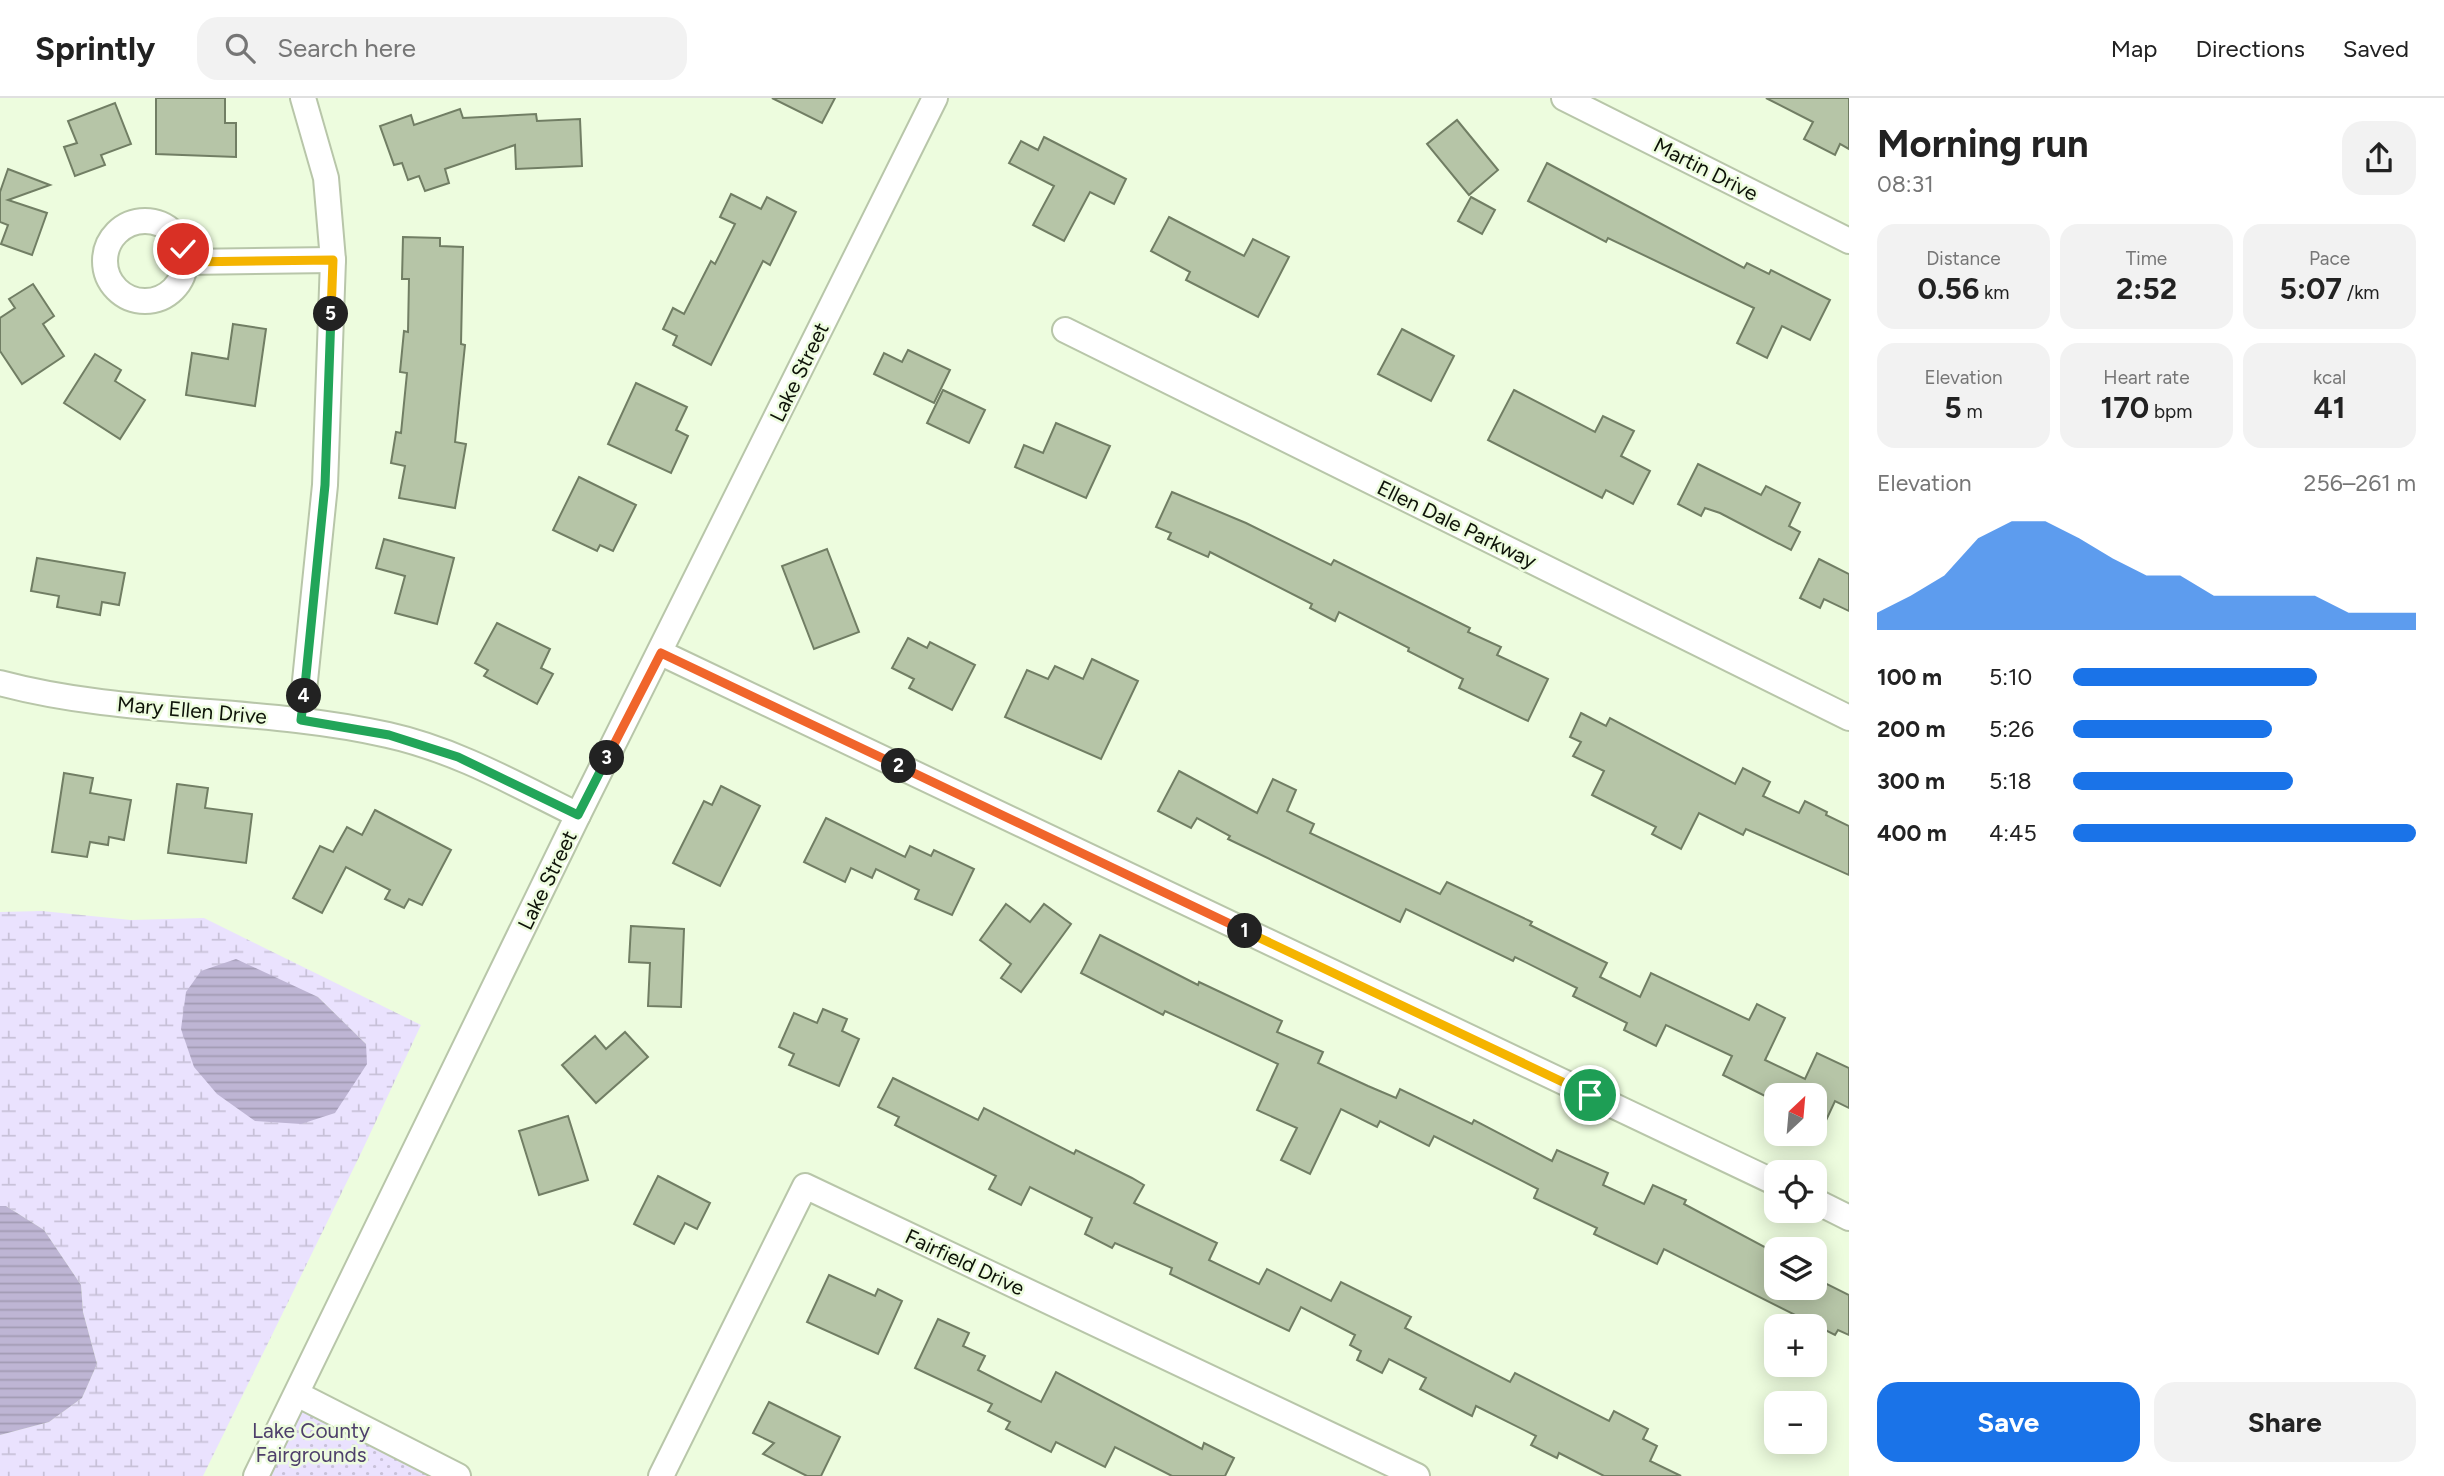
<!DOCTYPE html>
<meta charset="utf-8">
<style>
body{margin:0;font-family:Figtree,sans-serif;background:#f2f2f2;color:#222;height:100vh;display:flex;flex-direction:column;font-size:26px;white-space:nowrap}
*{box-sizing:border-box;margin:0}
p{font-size:23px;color:#767676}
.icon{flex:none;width:38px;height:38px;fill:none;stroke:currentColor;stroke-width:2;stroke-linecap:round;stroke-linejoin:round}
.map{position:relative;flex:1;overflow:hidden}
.panel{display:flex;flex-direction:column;background:#fff;width:595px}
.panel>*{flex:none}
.needle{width:46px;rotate:26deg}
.controls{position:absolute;left:1764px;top:985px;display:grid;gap:14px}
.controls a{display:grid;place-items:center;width:63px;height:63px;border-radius:14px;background:#fff;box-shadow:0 4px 18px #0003;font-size:35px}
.pin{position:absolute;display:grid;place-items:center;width:60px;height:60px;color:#fff;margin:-30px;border:4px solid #fff;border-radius:50%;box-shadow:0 2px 7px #0007}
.km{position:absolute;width:35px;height:35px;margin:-18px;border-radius:50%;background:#222;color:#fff;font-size:19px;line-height:35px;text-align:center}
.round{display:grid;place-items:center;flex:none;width:74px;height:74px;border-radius:21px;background:#f2f2f2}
.headline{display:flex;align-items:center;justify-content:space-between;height:119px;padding:0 28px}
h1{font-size:38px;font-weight:700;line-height:52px}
.metrics{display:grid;grid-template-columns:repeat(3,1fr);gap:10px;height:119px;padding:7px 28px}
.metrics div{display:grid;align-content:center;border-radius:18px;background:#f2f2f2;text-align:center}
.metrics b{font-size:30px;font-weight:700}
.metrics small{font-size:19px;font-weight:400}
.metrics p{font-size:19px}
.chart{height:196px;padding:14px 28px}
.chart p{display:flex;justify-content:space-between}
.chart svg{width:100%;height:126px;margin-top:7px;fill:#1a73e8;opacity:.7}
.button{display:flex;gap:14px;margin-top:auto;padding:14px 28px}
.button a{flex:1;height:80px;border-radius:21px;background:#1a73e8;color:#fff;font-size:28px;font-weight:700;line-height:80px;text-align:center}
.button a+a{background:#f2f2f2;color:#222}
ul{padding:0 28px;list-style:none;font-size:23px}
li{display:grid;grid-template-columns:112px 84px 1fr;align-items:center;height:52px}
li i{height:18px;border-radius:9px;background:#1a73e8}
header{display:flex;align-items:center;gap:42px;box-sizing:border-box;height:98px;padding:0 35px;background:#fff;border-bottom:2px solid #e0e0e0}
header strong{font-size:33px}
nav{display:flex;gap:38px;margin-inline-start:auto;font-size:24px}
.search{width:490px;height:63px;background:#f2f2f2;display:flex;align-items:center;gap:18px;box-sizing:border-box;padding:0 24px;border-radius:21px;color:#767676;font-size:26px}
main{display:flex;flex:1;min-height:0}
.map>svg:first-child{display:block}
.wetland{fill:url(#wetland-marsh);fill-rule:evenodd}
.park{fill:url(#park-dots)}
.water{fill:url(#water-rules)}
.building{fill:#b6c5a7;stroke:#717e64;stroke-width:2}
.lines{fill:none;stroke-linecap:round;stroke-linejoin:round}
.street-casing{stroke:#b8c6a9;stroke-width:28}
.street{stroke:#fff;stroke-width:24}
.split-1-casing{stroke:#fff;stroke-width:14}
.split-2-casing{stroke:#fff;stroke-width:14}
.split-3-casing{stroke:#fff;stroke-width:14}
.split-4-casing{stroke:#fff;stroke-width:14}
.split-5-casing{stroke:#fff;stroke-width:14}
.split-6-casing{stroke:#fff;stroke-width:14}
.split-1{stroke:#f5b400;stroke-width:9}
.split-2{stroke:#f0652b;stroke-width:9}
.split-3{stroke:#f0652b;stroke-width:9}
.split-4{stroke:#22a559;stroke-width:9}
.split-5{stroke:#22a559;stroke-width:9}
.split-6{stroke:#f5b400;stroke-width:9}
.labels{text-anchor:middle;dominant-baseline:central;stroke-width:5;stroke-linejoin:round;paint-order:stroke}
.street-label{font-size:21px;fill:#0d1208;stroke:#edfcde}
.park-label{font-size:21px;fill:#4e3f6b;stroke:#edfcde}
</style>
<header>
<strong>Sprintly</strong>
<div class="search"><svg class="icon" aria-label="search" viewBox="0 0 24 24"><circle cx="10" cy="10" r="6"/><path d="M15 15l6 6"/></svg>Search here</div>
<nav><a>Map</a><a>Directions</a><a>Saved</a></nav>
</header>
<main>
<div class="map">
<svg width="1849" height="1378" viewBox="0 0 1849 1378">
<defs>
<pattern id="wetland-marsh" width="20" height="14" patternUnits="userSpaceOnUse" patternTransform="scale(1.75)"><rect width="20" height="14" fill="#eae2fe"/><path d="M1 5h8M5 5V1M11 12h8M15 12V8" fill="none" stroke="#c8c1d8"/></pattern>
<pattern id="park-dots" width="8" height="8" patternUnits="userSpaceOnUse" patternTransform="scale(1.75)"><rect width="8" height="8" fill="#eae2fe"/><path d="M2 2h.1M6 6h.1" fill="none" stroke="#c8c1d8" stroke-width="1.8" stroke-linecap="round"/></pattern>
<pattern id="water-rules" width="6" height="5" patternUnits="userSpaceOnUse" patternTransform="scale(1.75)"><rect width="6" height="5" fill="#beb5d4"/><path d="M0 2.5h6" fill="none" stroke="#a29bb4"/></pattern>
</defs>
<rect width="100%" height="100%" fill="#edfcde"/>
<!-- wetland -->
<path class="wetland" d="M 42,813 L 131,822 L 204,820 L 421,927 L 362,1053 L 203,1378 L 0,1378 L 0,1337 L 49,1324 L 82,1300 L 97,1266 L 83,1214 L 81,1187 L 44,1132 L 6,1108 L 0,1108 L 0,814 ZM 294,890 L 318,899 L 366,946 L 366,966 Z"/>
<!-- park -->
<path class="park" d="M 293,1297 L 458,1378 L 253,1378 Z"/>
<!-- water -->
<g class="water">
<path d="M 236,861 L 318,899 L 366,946 L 367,966 L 335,1015 L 301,1026 L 255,1023 L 217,996 L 194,969 L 181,931 L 186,894 L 201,873 Z"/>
<path d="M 0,1108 L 6,1108 L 44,1132 L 81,1187 L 83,1214 L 97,1266 L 82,1300 L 49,1324 L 0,1337 Z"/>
</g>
<!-- building -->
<g class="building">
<path d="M 156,0 L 225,0 L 225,25 L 236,25 L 236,59 L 156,56 Z"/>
<path d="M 772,0 L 835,0 L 822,25 Z"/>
<path d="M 1766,0 L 1849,0 L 1849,51 L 1840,46 L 1835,57 L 1804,41 L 1813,24 Z"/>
<path d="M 115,5 L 131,46 L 101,57 L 105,67 L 75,78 L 64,49 L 77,45 L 68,23 Z"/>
<path d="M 460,11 L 463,20 L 536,16 L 537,23 L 580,21 L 582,68 L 516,71 L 515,47 L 445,71 L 449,85 L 425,93 L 419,78 L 408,82 L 402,65 L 394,67 L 380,28 L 411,17 L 414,27 Z"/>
<path d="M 1457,22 L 1498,72 L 1469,97 L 1427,46 Z"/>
<path d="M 1044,39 L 1126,81 L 1114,106 L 1090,94 L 1064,143 L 1033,127 L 1054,88 L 1009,65 L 1021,43 L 1038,52 Z"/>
<path d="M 1547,65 L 1744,170 L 1747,165 L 1769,176 L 1771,172 L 1830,202 L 1810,242 L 1782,228 L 1767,260 L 1737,245 L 1754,210 L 1608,140 L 1606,144 L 1528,103 Z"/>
<path d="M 8,71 L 50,87 L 8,102 L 47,115 L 32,157 L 1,146 L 8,127 L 0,124 L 0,94 Z"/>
<path d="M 731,96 L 761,111 L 767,99 L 796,114 L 770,167 L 763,163 L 711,267 L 673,247 L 677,238 L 663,231 L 673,210 L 684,216 L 711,163 L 715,166 L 735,126 L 720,119 Z"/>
<path d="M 1471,99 L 1495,112 L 1482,136 L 1458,123 Z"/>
<path d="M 1169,119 L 1244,158 L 1253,141 L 1289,159 L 1258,219 L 1186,182 L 1190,174 L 1151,153 Z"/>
<path d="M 403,139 L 440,140 L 440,148 L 463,149 L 461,246 L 465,247 L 455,344 L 466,346 L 455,410 L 399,400 L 405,368 L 391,365 L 396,334 L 401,335 L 407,275 L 400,274 L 404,233 L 408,234 L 409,181 L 402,181 Z"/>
<path d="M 33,186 L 54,218 L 43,226 L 64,258 L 22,286 L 0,253 L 0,220 L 15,210 L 9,201 Z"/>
<path d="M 233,226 L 266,231 L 255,308 L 186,297 L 192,255 L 228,261 Z"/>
<path d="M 1402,231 L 1454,258 L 1431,303 L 1378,276 Z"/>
<path d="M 908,252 L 950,272 L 934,305 L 874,276 L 884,255 L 902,264 Z"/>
<path d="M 95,256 L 121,272 L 115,283 L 145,302 L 120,341 L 64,305 Z"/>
<path d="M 636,285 L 687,309 L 676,332 L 688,338 L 671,375 L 608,346 Z"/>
<path d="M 943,292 L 985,312 L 969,345 L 927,325 Z"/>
<path d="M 1514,292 L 1595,334 L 1603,318 L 1634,333 L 1621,358 L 1650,373 L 1633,406 L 1606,392 L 1602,400 L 1488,342 Z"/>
<path d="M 1056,325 L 1110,348 L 1086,400 L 1015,369 L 1024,347 L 1043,355 Z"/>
<path d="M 1698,366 L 1761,397 L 1766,388 L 1800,405 L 1789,428 L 1800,434 L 1791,452 L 1720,415 L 1705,410 L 1701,418 L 1678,406 Z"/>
<path d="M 579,379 L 636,407 L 613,453 L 600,447 L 597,453 L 553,432 Z"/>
<path d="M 1172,394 L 1246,425 L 1331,467 L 1334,462 L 1470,530 L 1468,534 L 1501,549 L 1497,557 L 1548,581 L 1528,623 L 1459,590 L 1463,581 L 1408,553 L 1409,550 L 1339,514 L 1335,523 L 1310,510 L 1312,506 L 1210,454 L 1208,459 L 1168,441 L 1171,435 L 1156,429 Z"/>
<path d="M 384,441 L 454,460 L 437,526 L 395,515 L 405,478 L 376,470 Z"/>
<path d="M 827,451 L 859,534 L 814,551 L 782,468 Z"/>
<path d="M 37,460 L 125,475 L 119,507 L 102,504 L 100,517 L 57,509 L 59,498 L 31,493 Z"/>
<path d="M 1819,461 L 1849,476 L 1849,513 L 1824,501 L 1820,510 L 1800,500 Z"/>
<path d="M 497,525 L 550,551 L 541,570 L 553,576 L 537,606 L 484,578 L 488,572 L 475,565 Z"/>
<path d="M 908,540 L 927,550 L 930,544 L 975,567 L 952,612 L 909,590 L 914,581 L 892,570 Z"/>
<path d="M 1092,561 L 1138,583 L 1101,661 L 1005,619 L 1027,572 L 1048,581 L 1055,568 L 1083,581 Z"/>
<path d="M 1581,615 L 1606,628 L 1610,620 L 1735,686 L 1743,670 L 1770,684 L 1763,698 L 1799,715 L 1805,703 L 1827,714 L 1826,717 L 1849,728 L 1849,777 L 1746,731 L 1743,737 L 1699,715 L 1681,751 L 1652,736 L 1656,729 L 1592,697 L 1604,673 L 1573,658 L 1581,644 L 1570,639 Z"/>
<path d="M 1179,673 L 1257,715 L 1273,681 L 1296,692 L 1287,713 L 1314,726 L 1310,735 L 1440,796 L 1447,784 L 1532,824 L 1530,827 L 1607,865 L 1600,879 L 1640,899 L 1651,875 L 1749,922 L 1757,906 L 1785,920 L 1765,962 L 1805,981 L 1817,955 L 1849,970 L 1849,1010 L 1835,1003 L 1815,1046 L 1815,998 L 1765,998 L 1723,977 L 1732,958 L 1666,927 L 1656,948 L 1624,932 L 1627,925 L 1573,898 L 1577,890 L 1515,859 L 1513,863 L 1406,811 L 1400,824 L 1228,741 L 1230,738 L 1197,720 L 1191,730 L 1158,713 Z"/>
<path d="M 64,675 L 93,680 L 90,695 L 131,702 L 124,742 L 109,739 L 108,747 L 90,744 L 87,759 L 52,754 Z"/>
<path d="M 177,686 L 208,690 L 205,710 L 252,716 L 246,765 L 168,755 Z"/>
<path d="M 721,688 L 760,708 L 720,788 L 673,765 L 704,703 L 712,707 Z"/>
<path d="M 375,712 L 451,752 L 422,807 L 409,801 L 404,810 L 385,801 L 390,792 L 346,769 L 322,815 L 293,800 L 320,748 L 333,754 L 347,729 L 362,737 Z"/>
<path d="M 826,720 L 905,759 L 910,748 L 931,758 L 934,752 L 974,771 L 952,817 L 915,801 L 919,792 L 876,771 L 872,780 L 851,770 L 845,784 L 804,764 Z"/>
<path d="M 1006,806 L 1030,824 L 1044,806 L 1071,826 L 1021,894 L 1001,880 L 1011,866 L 980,842 Z"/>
<path d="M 631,828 L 684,831 L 681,909 L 648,908 L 650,865 L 629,864 Z"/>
<path d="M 1100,837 L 1198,887 L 1199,884 L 1282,923 L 1277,934 L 1323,954 L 1318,965 L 1368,988 L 1396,1000 L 1400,991 L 1472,1026 L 1474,1022 L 1552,1063 L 1557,1052 L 1608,1075 L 1603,1087 L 1644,1106 L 1653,1087 L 1686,1102 L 1684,1106 L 1776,1155 L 1776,1190 L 1815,1190 L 1815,1180 L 1849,1197 L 1849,1237 L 1838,1232 L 1835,1237 L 1664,1151 L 1657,1166 L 1594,1136 L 1597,1130 L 1534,1100 L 1538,1091 L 1434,1038 L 1429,1048 L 1380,1023 L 1377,1029 L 1341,1011 L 1310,1076 L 1281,1062 L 1297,1030 L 1257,1012 L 1278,966 L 1165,913 L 1163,917 L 1081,875 Z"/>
<path d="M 823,911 L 847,921 L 842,933 L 859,941 L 839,988 L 789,967 L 794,956 L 779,949 L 794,915 L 817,925 Z"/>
<path d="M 625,934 L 648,959 L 596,1005 L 562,967 L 595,938 L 606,951 Z"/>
<path d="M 893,980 L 978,1022 L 984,1010 L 1074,1056 L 1076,1052 L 1132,1080 L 1144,1087 L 1134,1105 L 1217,1145 L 1209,1162 L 1259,1186 L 1267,1171 L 1331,1203 L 1341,1184 L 1411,1219 L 1405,1230 L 1510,1284 L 1515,1275 L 1609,1323 L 1614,1313 L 1648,1331 L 1643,1341 L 1657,1348 L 1650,1363 L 1681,1378 L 1604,1378 L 1559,1355 L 1557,1360 L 1531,1347 L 1536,1338 L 1476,1308 L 1472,1318 L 1420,1291 L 1426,1280 L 1389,1261 L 1382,1275 L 1357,1262 L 1361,1253 L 1350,1247 L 1355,1237 L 1301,1209 L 1289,1233 L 1170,1176 L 1172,1170 L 1115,1145 L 1112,1150 L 1085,1136 L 1092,1120 L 1030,1089 L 1021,1107 L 989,1091 L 996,1078 L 895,1027 L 899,1019 L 878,1009 Z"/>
<path d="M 568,1018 L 588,1082 L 539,1097 L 519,1033 Z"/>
<path d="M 658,1078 L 710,1105 L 697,1131 L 685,1125 L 674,1146 L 634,1126 Z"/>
<path d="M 829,1177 L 875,1198 L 878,1191 L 902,1203 L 878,1256 L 807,1224 Z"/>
<path d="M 938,1221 L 969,1235 L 963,1248 L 985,1258 L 978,1272 L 1041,1304 L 1056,1274 L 1202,1351 L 1204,1345 L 1234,1360 L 1225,1378 L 1172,1378 L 1115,1349 L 1105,1369 L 1056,1344 L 1051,1354 L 1006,1331 L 1010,1324 L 988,1313 L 992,1306 L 915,1270 Z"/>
<path d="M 769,1304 L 840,1339 L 821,1378 L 807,1378 L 763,1356 L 774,1345 L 753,1335 Z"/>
</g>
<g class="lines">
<defs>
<g id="street">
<path d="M 1564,0 L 1849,143"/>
<circle cx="145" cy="163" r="40"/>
<path d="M 185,164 L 333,162"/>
<path d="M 1065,232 L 1849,620"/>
<path d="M 661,555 L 1776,1085"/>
<path d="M 0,585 C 127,619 261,608 388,637 C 456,652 517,687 578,717"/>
<path d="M 301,622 L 325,387 L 333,162 L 326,80 L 303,0"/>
<path d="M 1815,1103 L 1849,1120"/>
<path d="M 297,1296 L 458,1378"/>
<path d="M 256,1378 L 578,717 L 935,0"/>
<path d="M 661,1378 L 805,1088 L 1417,1378"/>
</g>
</defs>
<!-- street casing -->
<use href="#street" class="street-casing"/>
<!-- street -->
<use href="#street" class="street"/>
</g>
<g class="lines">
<defs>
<path id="split-1" d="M 1245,833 L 1590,997"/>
<path id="split-2" d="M 899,668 L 1245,833"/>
<path id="split-3" d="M 607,660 L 661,555 L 899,668"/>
<path id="split-4" d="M 304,598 L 301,622 L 389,637 L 458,659 L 578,717 L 607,660"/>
<path id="split-5" d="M 304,598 L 325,387 L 331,216"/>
<path id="split-6" d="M 183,151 L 185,164 L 333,162 L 331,216"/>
</defs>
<!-- split-1 casing -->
<use href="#split-1" class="split-1-casing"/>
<!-- split-2 casing -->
<use href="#split-2" class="split-2-casing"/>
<!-- split-3 casing -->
<use href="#split-3" class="split-3-casing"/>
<!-- split-4 casing -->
<use href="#split-4" class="split-4-casing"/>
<!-- split-5 casing -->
<use href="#split-5" class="split-5-casing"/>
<!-- split-6 casing -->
<use href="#split-6" class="split-6-casing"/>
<!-- split-1 -->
<use href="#split-1" class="split-1"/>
<!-- split-2 -->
<use href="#split-2" class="split-2"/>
<!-- split-3 -->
<use href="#split-3" class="split-3"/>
<!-- split-4 -->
<use href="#split-4" class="split-4"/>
<!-- split-5 -->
<use href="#split-5" class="split-5"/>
<!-- split-6 -->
<use href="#split-6" class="split-6"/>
</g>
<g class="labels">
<!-- street labels -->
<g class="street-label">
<text transform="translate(1706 71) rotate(27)">Martin Drive</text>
<text transform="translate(799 274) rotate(-64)">Lake Street</text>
<text transform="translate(1457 426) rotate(26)">Ellen Dale Parkway</text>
<text transform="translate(192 612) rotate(5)">Mary Ellen Drive</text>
<text transform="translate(547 782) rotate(-64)">Lake Street</text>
<text transform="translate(965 1164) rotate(25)">Fairfield Drive</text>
</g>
<!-- park labels -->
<g class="park-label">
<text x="311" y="1332">Lake County<tspan x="311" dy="24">Fairgrounds</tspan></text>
</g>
</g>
</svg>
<div class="controls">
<a><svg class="needle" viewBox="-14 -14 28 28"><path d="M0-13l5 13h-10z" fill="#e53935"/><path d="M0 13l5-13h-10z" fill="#767676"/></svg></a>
<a><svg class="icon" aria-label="locate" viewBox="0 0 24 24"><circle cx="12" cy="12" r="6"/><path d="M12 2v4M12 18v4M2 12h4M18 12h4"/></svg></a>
<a><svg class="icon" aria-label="layers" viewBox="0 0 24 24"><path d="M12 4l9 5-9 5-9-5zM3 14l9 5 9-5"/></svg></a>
<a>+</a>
<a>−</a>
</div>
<div class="pin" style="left:1590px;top:997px;background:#1e9e55"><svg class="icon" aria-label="arrive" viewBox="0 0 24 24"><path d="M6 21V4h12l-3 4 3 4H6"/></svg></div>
<div class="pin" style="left:183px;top:151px;background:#d93025"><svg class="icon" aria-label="check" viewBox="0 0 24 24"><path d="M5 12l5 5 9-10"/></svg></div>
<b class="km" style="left:1245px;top:833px">1</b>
<b class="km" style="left:899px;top:668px">2</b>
<b class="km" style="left:607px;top:660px">3</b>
<b class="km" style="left:304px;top:598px">4</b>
<b class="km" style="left:331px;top:216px">5</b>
</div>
<section class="panel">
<div class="headline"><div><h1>Morning run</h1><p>08:31</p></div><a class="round"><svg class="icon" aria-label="share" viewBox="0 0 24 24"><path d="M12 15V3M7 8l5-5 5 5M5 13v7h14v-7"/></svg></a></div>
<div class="metrics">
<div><p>Distance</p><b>0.56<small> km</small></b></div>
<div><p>Time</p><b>2:52</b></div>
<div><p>Pace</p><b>5:07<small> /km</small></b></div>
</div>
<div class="metrics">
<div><p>Elevation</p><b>5<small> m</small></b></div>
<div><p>Heart rate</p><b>170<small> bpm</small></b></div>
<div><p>kcal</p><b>41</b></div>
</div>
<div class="chart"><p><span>Elevation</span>256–261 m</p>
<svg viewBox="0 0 160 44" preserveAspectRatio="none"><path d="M0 44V38L10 32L20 25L30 12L40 6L50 6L60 12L70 19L80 25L90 25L100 32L110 32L120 32L130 32L140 38L150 38L160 38V44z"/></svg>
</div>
<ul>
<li><b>100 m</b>5:10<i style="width:71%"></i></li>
<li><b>200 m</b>5:26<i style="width:58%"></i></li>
<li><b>300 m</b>5:18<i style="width:64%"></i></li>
<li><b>400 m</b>4:45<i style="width:100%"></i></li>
</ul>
<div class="button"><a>Save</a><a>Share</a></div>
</section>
</main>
